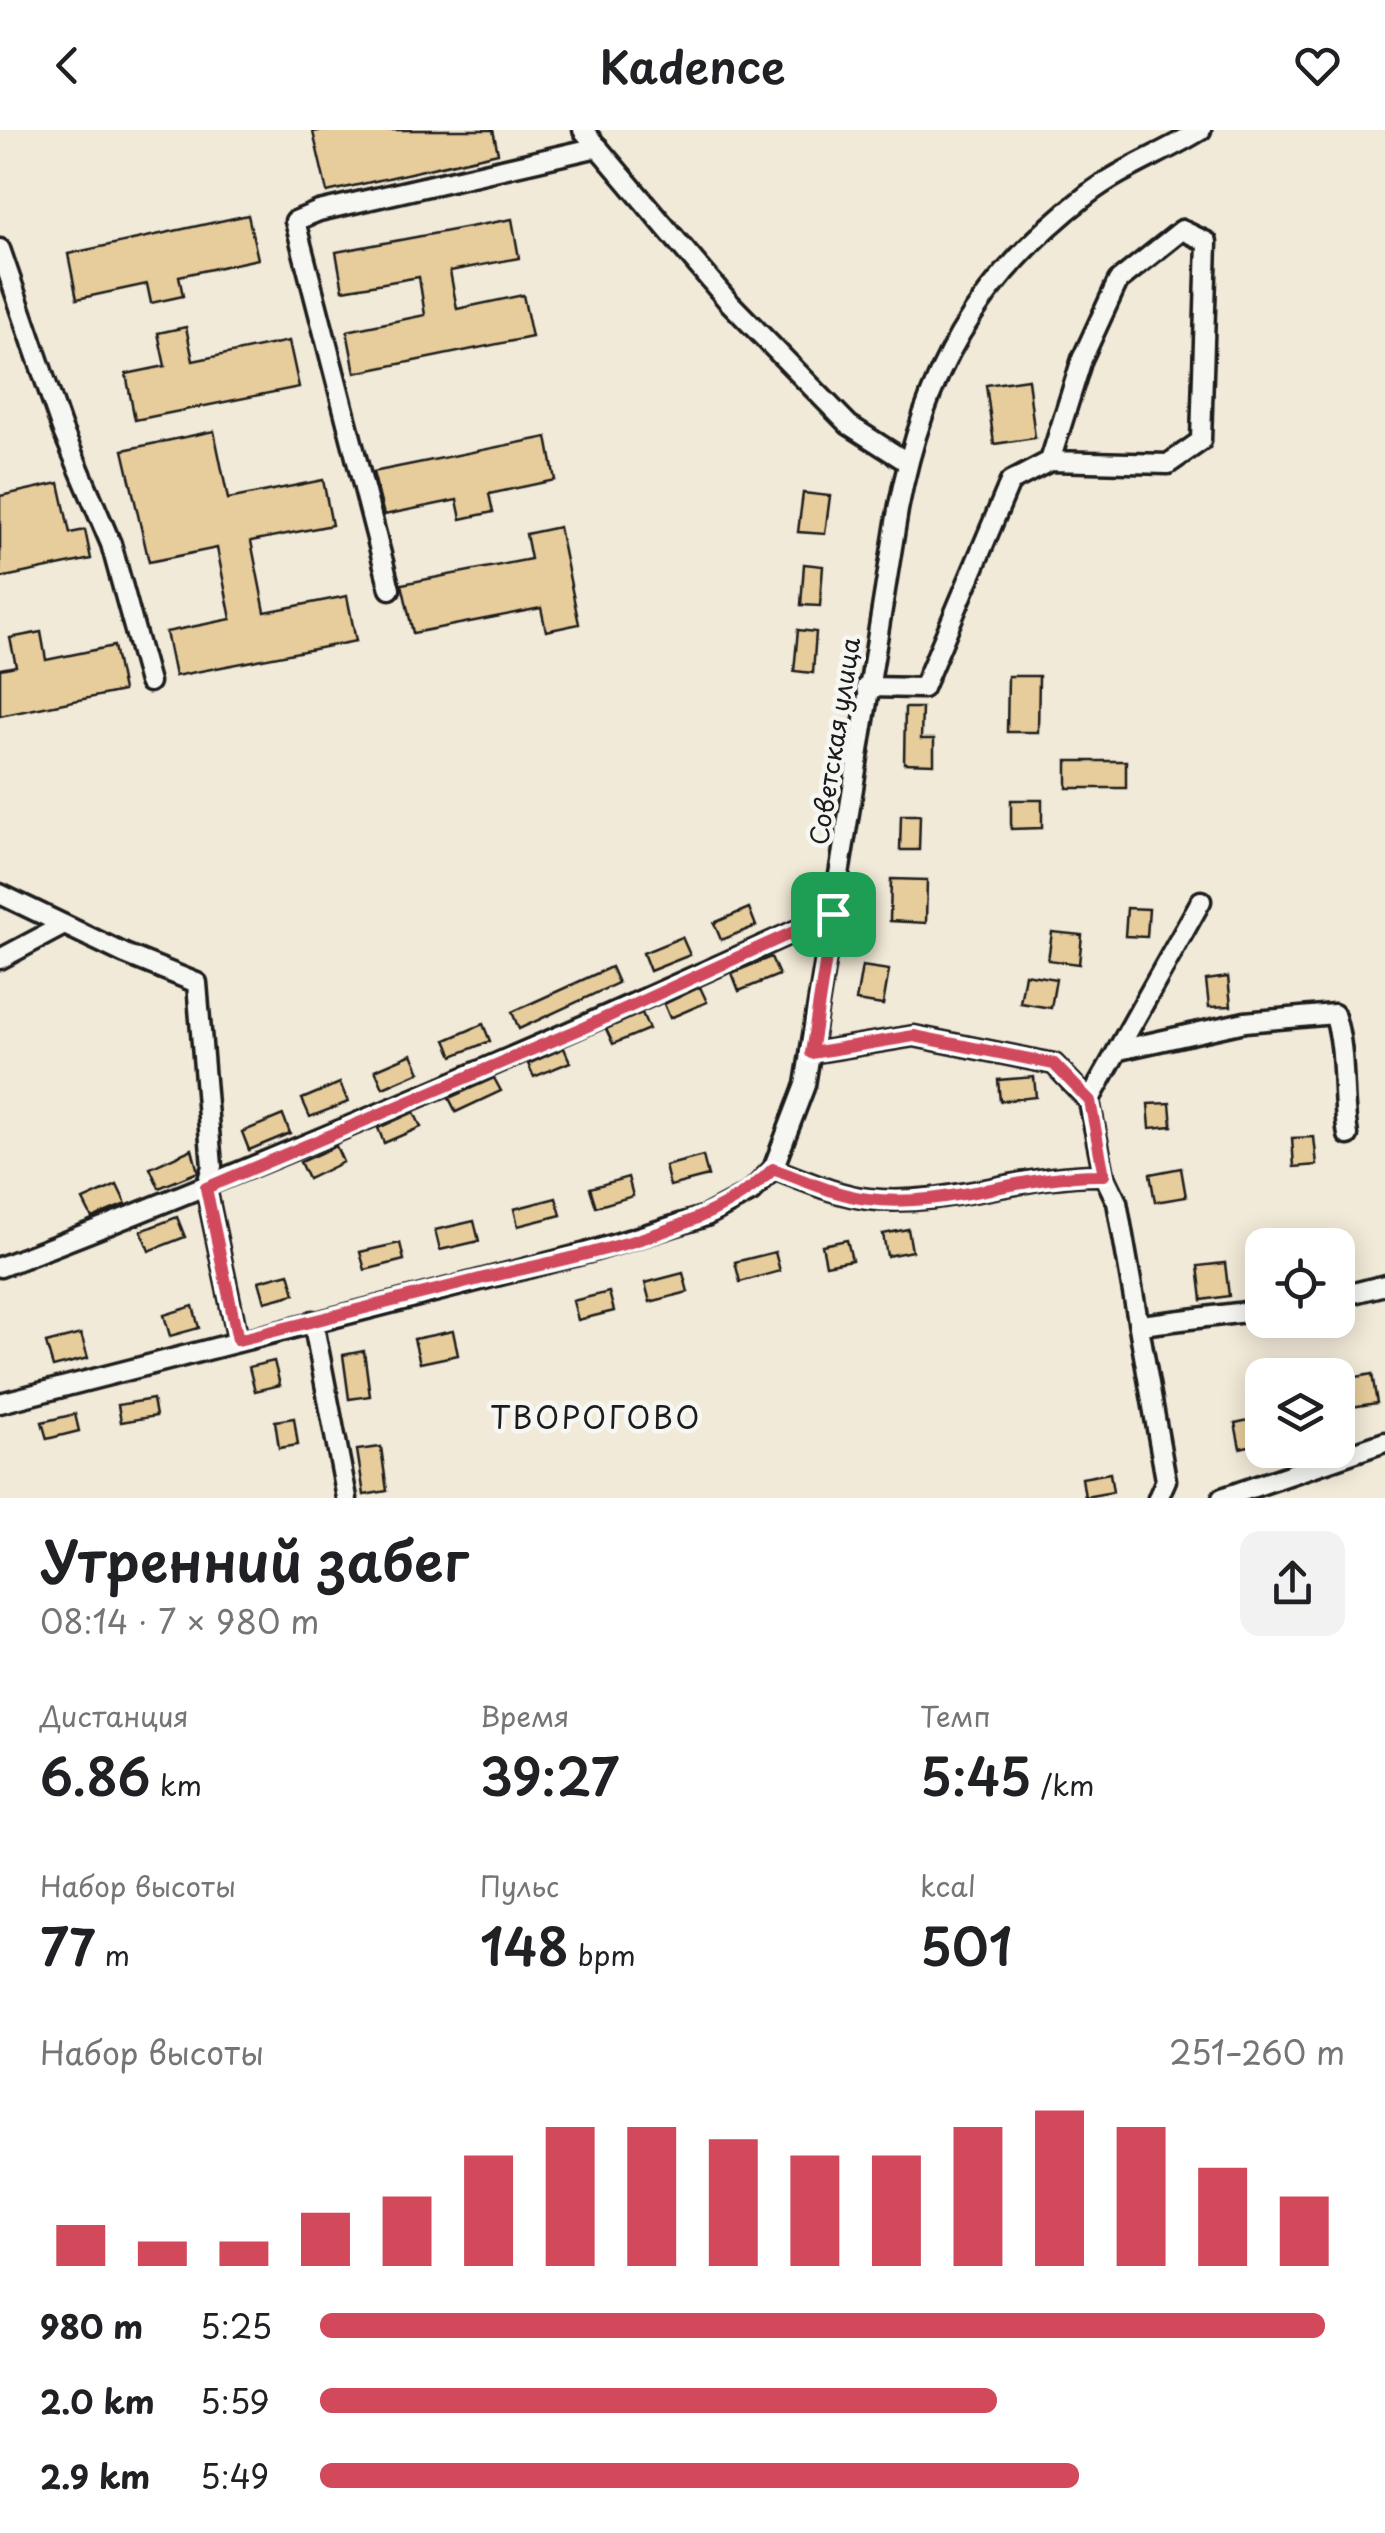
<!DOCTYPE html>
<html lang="ru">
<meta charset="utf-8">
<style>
body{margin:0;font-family:"Playpen Sans",sans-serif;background:#f2f2f2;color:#202124;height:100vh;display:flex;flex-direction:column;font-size:38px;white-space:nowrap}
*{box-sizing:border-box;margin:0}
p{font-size:32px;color:#757577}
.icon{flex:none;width:55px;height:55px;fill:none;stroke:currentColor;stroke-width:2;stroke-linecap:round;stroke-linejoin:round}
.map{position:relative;height:1368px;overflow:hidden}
.panel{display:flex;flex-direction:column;background:#fff;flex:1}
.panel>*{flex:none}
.fabs{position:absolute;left:1245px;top:1098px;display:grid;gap:20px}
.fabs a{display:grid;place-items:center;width:110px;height:110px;border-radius:20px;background:#fff;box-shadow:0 5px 25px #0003;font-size:50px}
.pin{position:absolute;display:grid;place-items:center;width:85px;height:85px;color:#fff;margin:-42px;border-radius:20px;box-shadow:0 5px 15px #0006}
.round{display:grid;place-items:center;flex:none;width:105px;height:105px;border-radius:20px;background:#f2f2f2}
.headline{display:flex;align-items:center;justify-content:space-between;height:170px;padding:0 40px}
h1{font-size:55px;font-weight:600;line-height:75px}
.figures{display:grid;grid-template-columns:repeat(3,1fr);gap:15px;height:170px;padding:10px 40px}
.figures div{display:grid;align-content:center}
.figures b{font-size:50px;font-weight:600}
.figures small{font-size:28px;font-weight:400}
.figures p{font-size:28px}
.chart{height:280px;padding:20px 40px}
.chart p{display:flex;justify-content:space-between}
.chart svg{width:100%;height:180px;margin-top:10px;stroke:#d1495b;stroke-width:6}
ul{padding:0 40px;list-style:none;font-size:32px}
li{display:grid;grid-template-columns:160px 120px 1fr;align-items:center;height:75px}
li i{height:25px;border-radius:12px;background:#d1495b}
header{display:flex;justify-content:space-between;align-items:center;height:130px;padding:0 40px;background:#fff;font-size:45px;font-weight:600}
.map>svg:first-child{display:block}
.building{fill:#e7cd9c;stroke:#1c1c1c;stroke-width:2.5}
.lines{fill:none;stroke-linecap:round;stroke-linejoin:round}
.minor-casing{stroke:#1c1c1c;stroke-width:25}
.minor{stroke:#f6f6f2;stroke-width:18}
.route-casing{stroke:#fff;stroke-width:20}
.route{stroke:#d1495b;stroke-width:12}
.labels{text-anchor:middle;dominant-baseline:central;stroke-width:9;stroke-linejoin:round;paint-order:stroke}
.street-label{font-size:25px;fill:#1c1c1c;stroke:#f6f6f2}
.quarter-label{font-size:30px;letter-spacing:2.5px;fill:#1c1c1c;stroke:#f6f6f2}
</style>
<header><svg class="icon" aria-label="back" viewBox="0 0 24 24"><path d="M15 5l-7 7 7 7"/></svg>Kadence<svg class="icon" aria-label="heart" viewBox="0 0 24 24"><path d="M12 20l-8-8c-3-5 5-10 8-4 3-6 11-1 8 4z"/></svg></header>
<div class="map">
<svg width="1385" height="1368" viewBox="0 0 1385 1368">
<rect width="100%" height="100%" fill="#f2ead8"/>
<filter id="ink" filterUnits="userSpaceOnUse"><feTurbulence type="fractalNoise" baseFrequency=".01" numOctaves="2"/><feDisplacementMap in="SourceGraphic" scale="20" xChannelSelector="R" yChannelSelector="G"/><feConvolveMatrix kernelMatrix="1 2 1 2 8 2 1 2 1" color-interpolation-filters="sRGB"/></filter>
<g filter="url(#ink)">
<!-- building -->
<g class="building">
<path d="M 324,0 L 493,0 L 498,23 L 327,62 L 313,2 Z"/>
<path d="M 248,85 L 258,129 L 179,146 L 183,166 L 151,173 L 147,154 L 77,169 L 68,124 Z"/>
<path d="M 512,89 L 519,128 L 450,141 L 457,179 L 523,165 L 532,207 L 355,243 L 347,201 L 425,185 L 419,147 L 343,160 L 336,122 Z"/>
<path d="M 186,197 L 193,231 L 289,211 L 299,257 L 135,290 L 126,244 L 165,236 L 158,203 Z"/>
<path d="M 1028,249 L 1035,308 L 994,314 L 986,255 Z"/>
<path d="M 214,301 L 228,369 L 323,350 L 332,395 L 251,411 L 265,482 L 347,466 L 356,511 L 175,546 L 166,502 L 231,489 L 217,418 L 149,432 L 123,320 Z"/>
<path d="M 547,307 L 555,350 L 489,364 L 493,382 L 461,389 L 457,370 L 384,385 L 373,342 Z"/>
<path d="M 59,353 L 70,403 L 85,400 L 91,429 L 0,448 L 0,366 Z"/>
<path d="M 803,363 L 830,366 L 825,404 L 798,402 Z"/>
<path d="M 559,397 L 579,494 L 546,501 L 541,478 L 413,503 L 402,454 L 531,429 L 526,404 Z"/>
<path d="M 804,434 L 823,436 L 820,476 L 801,475 Z"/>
<path d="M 798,500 L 816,502 L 813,543 L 794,541 Z"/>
<path d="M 41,502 L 46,530 L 114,516 L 123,561 L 0,586 L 0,539 L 16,536 L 10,508 Z"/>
<path d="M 1008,546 L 1039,546 L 1038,602 L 1007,602 Z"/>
<path d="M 905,578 L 922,578 L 921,609 L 934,609 L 934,634 L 904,633 Z"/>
<rect x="1067" y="631" width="59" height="27"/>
<path d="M 1011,670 L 1042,670 L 1042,698 L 1011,699 Z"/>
<path d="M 901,685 L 920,685 L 919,720 L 900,720 Z"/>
<path d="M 891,749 L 927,750 L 926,793 L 890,791 Z"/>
<path d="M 749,778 L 756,796 L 721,810 L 714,793 Z"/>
<path d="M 1127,778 L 1149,779 L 1147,807 L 1125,806 Z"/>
<path d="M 1052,802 L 1082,805 L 1079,834 L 1048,830 Z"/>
<path d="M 682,807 L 690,825 L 650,841 L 643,823 Z"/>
<path d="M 771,827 L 779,845 L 739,861 L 732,843 Z"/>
<path d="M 862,836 L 889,840 L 883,875 L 856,871 Z"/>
<path d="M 611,837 L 618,853 L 519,899 L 512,882 Z"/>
<path d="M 1025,844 L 1056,849 L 1051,878 L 1020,873 Z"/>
<path d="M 1228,847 L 1231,876 L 1209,877 L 1206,850 Z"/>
<path d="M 700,857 L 707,872 L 670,888 L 664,874 Z"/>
<path d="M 642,883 L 649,899 L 613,914 L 606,899 Z"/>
<path d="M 483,894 L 490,911 L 453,926 L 446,910 Z"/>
<path d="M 564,918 L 570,932 L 534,947 L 528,934 Z"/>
<path d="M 412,924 L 420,942 L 383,958 L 375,940 Z"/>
<path d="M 1034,947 L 1036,967 L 1000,971 L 998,950 Z"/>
<path d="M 494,948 L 501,961 L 456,982 L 449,968 Z"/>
<path d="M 340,953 L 348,972 L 310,987 L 302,969 Z"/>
<path d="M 1170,973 L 1172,996 L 1150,998 L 1148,974 Z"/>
<path d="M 414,982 L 421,997 L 384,1013 L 378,998 Z"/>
<path d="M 283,985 L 290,1003 L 249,1020 L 242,1002 Z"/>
<path d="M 1314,1007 L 1317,1035 L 1294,1037 L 1292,1008 Z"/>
<path d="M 336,1016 L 343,1032 L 308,1049 L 300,1032 Z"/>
<path d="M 192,1019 L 198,1042 L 159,1058 L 150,1038 Z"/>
<path d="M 703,1026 L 708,1046 L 670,1056 L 665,1036 Z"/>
<path d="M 1181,1038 L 1186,1067 L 1155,1072 L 1150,1044 Z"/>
<path d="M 628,1047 L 633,1066 L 596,1077 L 590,1058 Z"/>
<path d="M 117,1055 L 126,1074 L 92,1088 L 83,1070 Z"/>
<path d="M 556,1068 L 561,1085 L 518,1096 L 514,1079 Z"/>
<path d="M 177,1087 L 185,1107 L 149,1121 L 141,1101 Z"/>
<path d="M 474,1091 L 479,1111 L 440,1120 L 435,1100 Z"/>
<path d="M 908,1099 L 912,1121 L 887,1126 L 883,1104 Z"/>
<path d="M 847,1110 L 852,1130 L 826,1135 L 822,1115 Z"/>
<path d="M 400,1113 L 404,1130 L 365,1140 L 360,1122 Z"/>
<path d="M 775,1122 L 780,1141 L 740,1152 L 735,1132 Z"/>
<path d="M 1225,1133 L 1229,1166 L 1202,1170 L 1198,1136 Z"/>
<path d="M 289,1143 L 295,1164 L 265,1172 L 259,1151 Z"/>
<path d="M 683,1143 L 688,1162 L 650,1172 L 645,1153 Z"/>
<path d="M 609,1162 L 614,1181 L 578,1190 L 573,1171 Z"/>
<path d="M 193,1176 L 199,1198 L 170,1206 L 164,1185 Z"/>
<path d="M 453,1201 L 458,1225 L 420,1233 L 414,1209 Z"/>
<path d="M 81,1204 L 88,1228 L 53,1237 L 46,1213 Z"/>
<path d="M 364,1221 L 370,1266 L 349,1269 L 343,1225 Z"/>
<path d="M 274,1231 L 280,1255 L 255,1261 L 249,1237 Z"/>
<path d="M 1372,1244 L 1377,1273 L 1351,1277 L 1346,1249 Z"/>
<path d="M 153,1269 L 156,1286 L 121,1292 L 118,1275 Z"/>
<path d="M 75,1284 L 79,1301 L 47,1309 L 42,1292 Z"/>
<path d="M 1262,1287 L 1262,1313 L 1240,1318 L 1235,1293 Z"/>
<path d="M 294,1288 L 298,1315 L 279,1318 L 275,1291 Z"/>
<path d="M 381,1317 L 387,1361 L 364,1365 L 357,1320 Z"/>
<path d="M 1110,1343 L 1113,1362 L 1085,1367 L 1082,1348 Z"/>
</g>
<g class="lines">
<defs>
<g id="minor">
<path d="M 583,0 L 728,171 L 849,295 L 907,332"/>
<path d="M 0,119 L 62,299 L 111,414 L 149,552"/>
<path d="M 390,459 L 295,91 L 319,81 L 598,17"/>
<path d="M 866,557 L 923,558 L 1010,352 L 1050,331 L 1168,334 L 1201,311 L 1207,112 L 1182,100 L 1118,151 L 1082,229 L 1050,331"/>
<path d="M 0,764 L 125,824 L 197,853 L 212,1036 L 206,1058 L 238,1210"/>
<path d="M 0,829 L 64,795"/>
<path d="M 1119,920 L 1245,892 L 1334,884 C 1347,921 1341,966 1348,1005"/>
<path d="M 811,923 L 914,906 L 1054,934 L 1089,971 L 1104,1045"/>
<path d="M 1089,971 L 1201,771"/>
<path d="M 773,1039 C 803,1050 835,1065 868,1069 C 946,1078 1025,1043 1104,1045 L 1117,1072 L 1166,1350 L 1158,1368"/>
<path d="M 0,1137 C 282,1029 558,909 833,784"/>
<path d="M 1338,1167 L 1385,1155"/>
<path d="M 313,1191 L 347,1368"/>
<path d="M 1141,1195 L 1262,1180"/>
<path d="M 0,1273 L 586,1123 L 706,1086 L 751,1062 L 773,1039 L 805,955 L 898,380 C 924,243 975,152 1087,65 C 1120,39 1164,23 1201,0"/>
<path d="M 1222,1368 L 1385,1312"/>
</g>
</defs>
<!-- minor casing -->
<use href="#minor" class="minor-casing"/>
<!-- minor -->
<use href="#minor" class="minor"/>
</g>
</g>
<g class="lines" filter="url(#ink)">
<defs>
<path id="route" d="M 833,784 L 811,923 L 914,906 L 1054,934 L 1090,971 L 1104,1045 C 1025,1043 946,1079 868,1069 C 835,1065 803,1050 773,1039 C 710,1105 564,1128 476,1150 C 396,1170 317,1190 238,1210 L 206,1058 L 585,897 Z"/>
</defs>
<!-- route casing -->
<use href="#route" class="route-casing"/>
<!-- route -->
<use href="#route" class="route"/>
</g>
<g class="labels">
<!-- street labels -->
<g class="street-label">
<text transform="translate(834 611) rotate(-81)">Советская улица</text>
</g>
<!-- quarter labels -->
<g class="quarter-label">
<text x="596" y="1286">ТВОРОГОВО</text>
</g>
</g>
</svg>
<div class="fabs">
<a><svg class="icon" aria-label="locate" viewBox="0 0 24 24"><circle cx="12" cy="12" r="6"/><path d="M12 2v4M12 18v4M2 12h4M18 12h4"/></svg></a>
<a><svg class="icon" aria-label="layers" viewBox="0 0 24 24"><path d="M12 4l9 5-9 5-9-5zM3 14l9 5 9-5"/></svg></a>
</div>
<div class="pin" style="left:833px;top:784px;background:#1e9e55"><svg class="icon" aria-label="arrive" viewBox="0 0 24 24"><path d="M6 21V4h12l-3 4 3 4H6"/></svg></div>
</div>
<section class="panel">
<div class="headline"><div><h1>Утренний забег</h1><p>08:14 · 7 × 980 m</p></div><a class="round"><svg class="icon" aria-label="share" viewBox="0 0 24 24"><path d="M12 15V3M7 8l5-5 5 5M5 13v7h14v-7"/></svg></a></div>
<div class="figures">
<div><p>Дистанция</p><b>6.86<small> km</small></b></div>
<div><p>Время</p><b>39:27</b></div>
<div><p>Темп</p><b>5:45<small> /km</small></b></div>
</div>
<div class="figures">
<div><p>Набор высоты</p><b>77<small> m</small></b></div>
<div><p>Пульс</p><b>148<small> bpm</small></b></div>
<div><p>kcal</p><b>501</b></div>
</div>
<div class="chart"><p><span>Набор высоты</span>251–260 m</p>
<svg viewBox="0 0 160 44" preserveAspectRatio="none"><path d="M5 44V34M15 44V38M25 44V38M35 44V31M45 44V27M55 44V17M65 44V10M75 44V10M85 44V13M95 44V17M105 44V17M115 44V10M125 44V6M135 44V10M145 44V20M155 44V27"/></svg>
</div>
<ul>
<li><b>980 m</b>5:25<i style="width:98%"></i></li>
<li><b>2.0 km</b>5:59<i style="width:66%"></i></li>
<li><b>2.9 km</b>5:49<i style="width:74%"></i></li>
</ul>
</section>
